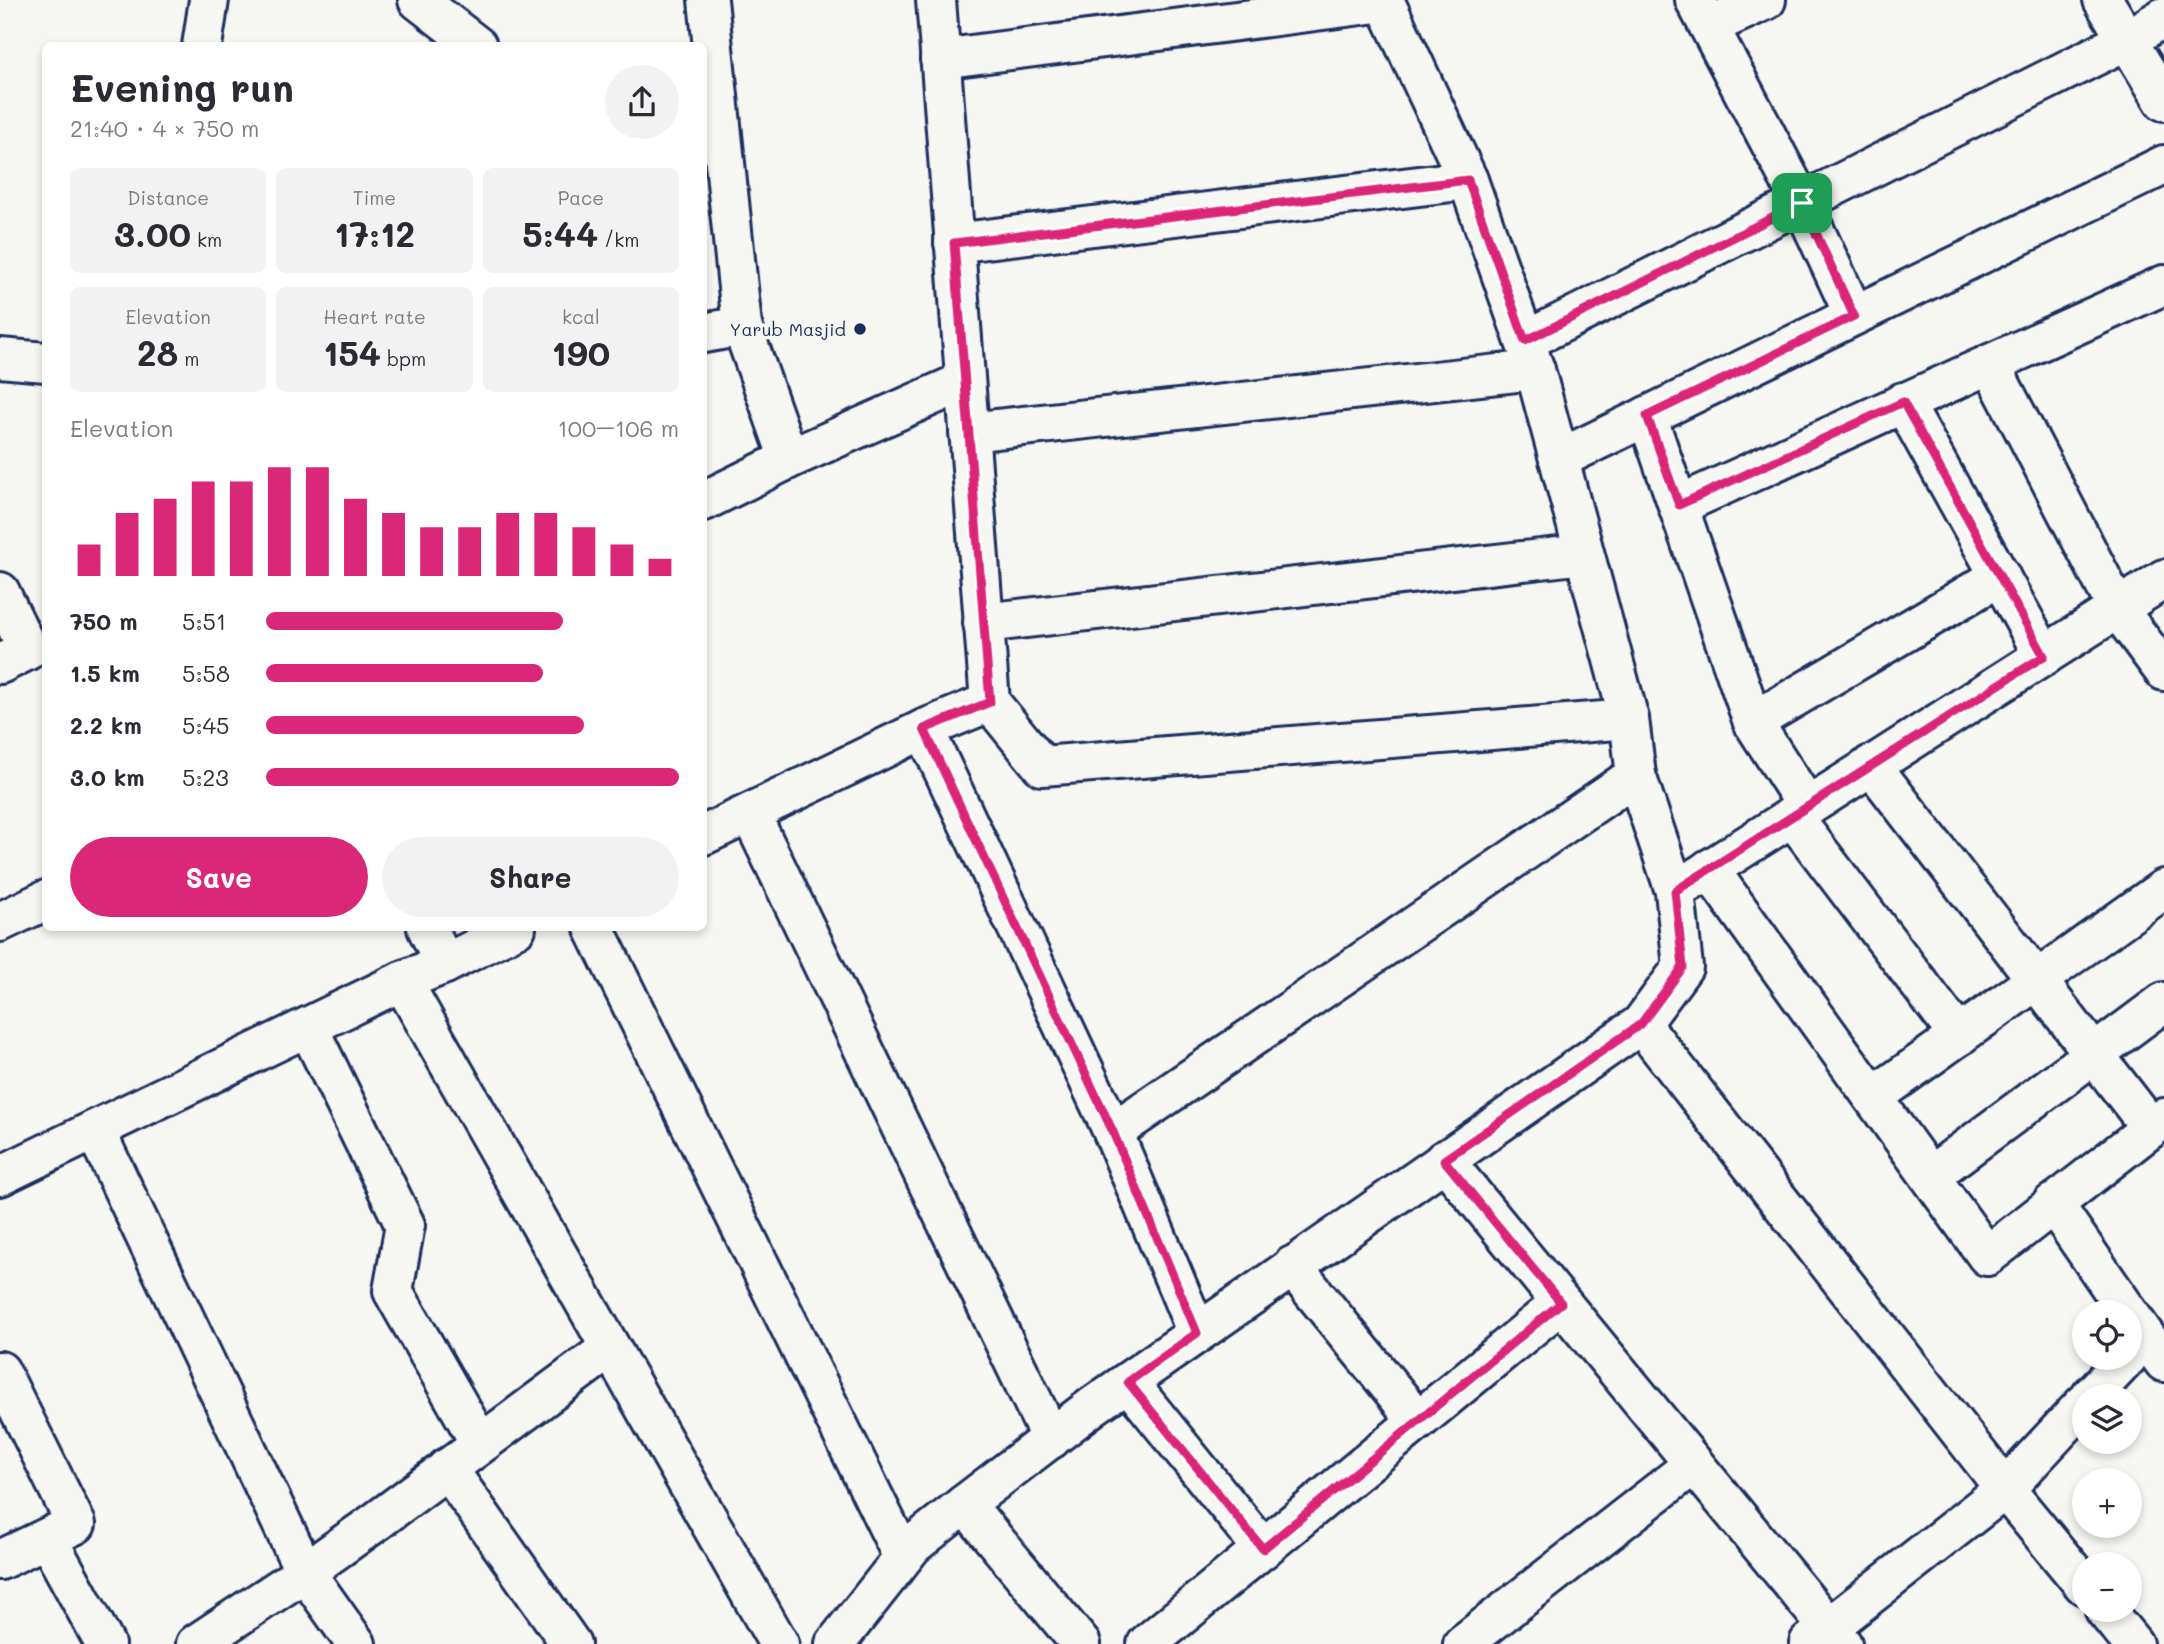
<!DOCTYPE html>
<meta charset="utf-8">
<style>
body{margin:0;font-family:Mali,sans-serif;background:#f2f2f3;color:#2b2b33;height:100vh;display:flex;flex-direction:column;font-size:26px;white-space:nowrap}
*{box-sizing:border-box;margin:0}
p{font-size:23px;color:#7c7c81}
.icon{flex:none;width:38px;height:38px;fill:none;stroke:currentColor;stroke-width:2;stroke-linecap:round;stroke-linejoin:round}
.map{position:relative;flex:1;overflow:hidden}
.panel{position:absolute;left:42px;top:42px;width:665px;height:889px;display:flex;flex-direction:column;background:#fff;border-radius:10px;box-shadow:0 4px 10px #0003}
.panel>*{flex:none}
.controls{position:absolute;left:2072px;top:1300px;display:grid;gap:14px}
.controls a{display:grid;place-items:center;width:70px;height:70px;border-radius:50%;background:#fff;box-shadow:0 4px 10px #0003;font-size:35px}
.pin{position:absolute;display:grid;place-items:center;width:60px;height:60px;color:#fff;margin:-30px;border-radius:14px;box-shadow:0 4px 10px #0006}
.round{display:grid;place-items:center;flex:none;width:74px;height:74px;border-radius:37px;background:#f2f2f3}
.headline{display:flex;align-items:center;justify-content:space-between;height:119px;padding:0 28px}
h1{font-size:38px;font-weight:700;line-height:52px}
.figures{display:grid;grid-template-columns:repeat(3,1fr);gap:10px;height:119px;padding:7px 28px}
.figures div{display:grid;align-content:center;border-radius:10px;background:#f2f2f3;text-align:center}
.figures b{font-size:35px;font-weight:700}
.figures small{font-size:19px;font-weight:400}
.figures p{font-size:19px}
.chart{height:196px;padding:14px 28px}
.chart p{display:flex;justify-content:space-between}
.chart svg{width:100%;height:126px;margin-top:7px;stroke:#db2777;stroke-width:6}
.action{display:flex;gap:14px;margin-top:auto;padding:14px 28px}
.action a{flex:1;height:80px;border-radius:42px;background:#db2777;color:#fff;font-size:28px;font-weight:700;line-height:80px;text-align:center}
.action a+a{background:#f2f2f3;color:#2b2b33}
ul{padding:0 28px;list-style:none;font-size:23px}
li{display:grid;grid-template-columns:112px 84px 1fr;align-items:center;height:52px}
li i{height:18px;border-radius:9px;background:#db2777}
.map>svg:first-child{display:block}
.lines{fill:none;stroke-linecap:round;stroke-linejoin:round}
.minor-casing{stroke:#1b2f5e;stroke-width:44}
.minor{stroke:#f6f6f2;stroke-width:38}
.route-casing{stroke:#fff;stroke-width:14}
.route{stroke:#db2777;stroke-width:9}
.poi-dot{fill:#1b2f5e;stroke:#f6f6f2;stroke-width:2.5}
.labels{text-anchor:middle;dominant-baseline:central;stroke-width:7;stroke-linejoin:round;paint-order:stroke}
.poi-label{font-size:18px;fill:#1b2f5e;stroke:#f6f6f2;text-anchor:end}
</style>
<div class="map">
<svg width="2164" height="1644" viewBox="0 0 2164 1644">
<rect width="100%" height="100%" fill="#f6f6f2"/>
<filter id="ink" filterUnits="userSpaceOnUse"><feTurbulence type="fractalNoise" baseFrequency=".0143" numOctaves="2"/><feDisplacementMap in="SourceGraphic" scale="14" xChannelSelector="R" yChannelSelector="G"/><feConvolveMatrix kernelMatrix="1 2 1 2 8 2 1 2 1" color-interpolation-filters="sRGB"/></filter>
<g filter="url(#ink)">
<g class="lines">
<defs>
<g id="minor">
<path d="M 418,0 L 477,46"/>
<path d="M 708,0 L 742,326 L 789,459"/>
<path d="M 1384,0 L 1468,180 L 1535,370 L 1629,719"/>
<path d="M 1695,0 L 1802,203 L 1854,315"/>
<path d="M 2103,0 L 2164,101"/>
<path d="M 1709,26 L 1766,0"/>
<path d="M 202,46 L 209,0"/>
<path d="M 940,59 L 1385,2"/>
<path d="M 954,243 L 1468,180"/>
<path d="M 704,333 L 742,326"/>
<path d="M 1525,341 L 2127,40 L 2164,17"/>
<path d="M 0,358 L 46,362"/>
<path d="M 1990,364 L 2117,608 L 2164,671"/>
<path d="M 1903,402 L 2044,656"/>
<path d="M 1647,416 L 1753,722 L 1807,806"/>
<path d="M 969,432 L 1535,370"/>
<path d="M 1559,459 L 2164,165"/>
<path d="M 704,501 L 789,459 L 965,381"/>
<path d="M 1679,505 L 2164,285"/>
<path d="M 0,592 L 28,650 L 0,664"/>
<path d="M 983,623 L 1584,554"/>
<path d="M 990,702 L 1042,766 L 1629,719 L 1636,775 L 1675,891 L 1683,967 L 1641,1024 L 2005,1489 L 2084,1585"/>
<path d="M 1753,722 L 2000,576"/>
<path d="M 924,729 L 1113,1132 L 1197,1333"/>
<path d="M 1871,765 L 2151,1128"/>
<path d="M 750,813 L 1051,1439"/>
<path d="M 1792,816 L 1959,1036"/>
<path d="M 704,835 L 924,729 L 990,702 L 936,0"/>
<path d="M 1709,869 L 1987,1256 L 2164,1118"/>
<path d="M 1688,883 L 2164,579"/>
<path d="M 0,922 L 46,900"/>
<path d="M 427,928 L 445,964"/>
<path d="M 594,928 L 903,1557"/>
<path d="M 402,981 L 779,1644"/>
<path d="M 308,1027 L 405,1225 L 393,1291 L 480,1443"/>
<path d="M 1873,1097 L 2164,889"/>
<path d="M 95,1130 L 305,1572 L 356,1644"/>
<path d="M 1113,1132 L 1636,775"/>
<path d="M 1444,1160 L 1842,1644"/>
<path d="M 0,1176 L 402,981 L 445,964 L 516,928"/>
<path d="M 1930,1176 L 2164,1002"/>
<path d="M 2053,1203 L 2128,1312"/>
<path d="M 1292,1266 L 1418,1421"/>
<path d="M 2130,1315 L 2164,1362"/>
<path d="M 0,1371 L 76,1524 L 0,1560"/>
<path d="M 1128,1382 L 1263,1549"/>
<path d="M 2091,1396 L 2127,1358"/>
<path d="M 447,1468 L 571,1644"/>
<path d="M 965,1504 L 1081,1644"/>
<path d="M 47,1538 L 105,1644"/>
<path d="M 2105,1610 L 2133,1644"/>
<path d="M 1809,1643 L 2005,1489 L 2084,1404"/>
<path d="M 196,1644 L 305,1572 L 377,1521 L 610,1348"/>
<path d="M 835,1644 L 913,1545 L 965,1504 L 1093,1406 L 1641,1024"/>
<path d="M 1147,1644 L 1561,1303"/>
<path d="M 1463,1644 L 1694,1464"/>
</g>
</defs>
<!-- minor casing -->
<use href="#minor" class="minor-casing"/>
<!-- minor -->
<use href="#minor" class="minor"/>
</g>
</g>
<g class="lines" filter="url(#ink)">
<defs>
<path id="route" d="M 1468,180 L 1525,341 L 1802,203 L 1854,316 L 1647,416 L 1679,505 L 1903,402 L 2044,656 L 1675,891 L 1683,967 L 1641,1024 L 1444,1160 L 1561,1303 L 1263,1549 L 1128,1382 L 1197,1333 L 1113,1132 L 924,729 L 990,702 L 954,243 Z"/>
</defs>
<!-- route casing -->
<use href="#route" class="route-casing"/>
<!-- route -->
<use href="#route" class="route"/>
</g>
<!-- markers -->
<circle class="poi-dot" cx="860" cy="329" r="7"/>
<g class="labels">
<!-- poi labels -->
<g class="poi-label">
<text x="846" y="329">Yarub Masjid</text>
</g>
</g>
</svg>
<div class="controls">
<a><svg class="icon" aria-label="locate" viewBox="0 0 24 24"><circle cx="12" cy="12" r="6"/><path d="M12 2v4M12 18v4M2 12h4M18 12h4"/></svg></a>
<a><svg class="icon" aria-label="layers" viewBox="0 0 24 24"><path d="M12 4l9 5-9 5-9-5zM3 14l9 5 9-5"/></svg></a>
<a>+</a>
<a>−</a>
</div>
<div class="pin" style="left:1802px;top:203px;background:#1e9e55"><svg class="icon" aria-label="arrive" viewBox="0 0 24 24"><path d="M6 21V4h12l-3 4 3 4H6"/></svg></div>
<section class="panel">
<div class="headline"><div><h1>Evening run</h1><p>21:40 · 4 × 750 m</p></div><a class="round"><svg class="icon" aria-label="share" viewBox="0 0 24 24"><path d="M12 15V3M7 8l5-5 5 5M5 13v7h14v-7"/></svg></a></div>
<div class="figures">
<div><p>Distance</p><b>3.00<small> km</small></b></div>
<div><p>Time</p><b>17:12</b></div>
<div><p>Pace</p><b>5:44<small> /km</small></b></div>
</div>
<div class="figures">
<div><p>Elevation</p><b>28<small> m</small></b></div>
<div><p>Heart rate</p><b>154<small> bpm</small></b></div>
<div><p>kcal</p><b>190</b></div>
</div>
<div class="chart"><p><span>Elevation</span>100–106 m</p>
<svg viewBox="0 0 160 44" preserveAspectRatio="none"><path d="M5 44V33M15 44V22M25 44V17M35 44V11M45 44V11M55 44V6M65 44V6M75 44V17M85 44V22M95 44V27M105 44V27M115 44V22M125 44V22M135 44V27M145 44V33M155 44V38"/></svg>
</div>
<ul>
<li><b>750 m</b>5:51<i style="width:72%"></i></li>
<li><b>1.5 km</b>5:58<i style="width:67%"></i></li>
<li><b>2.2 km</b>5:45<i style="width:77%"></i></li>
<li><b>3.0 km</b>5:23<i style="width:100%"></i></li>
</ul>
<div class="action"><a>Save</a><a>Share</a></div>
</section>
</div>
